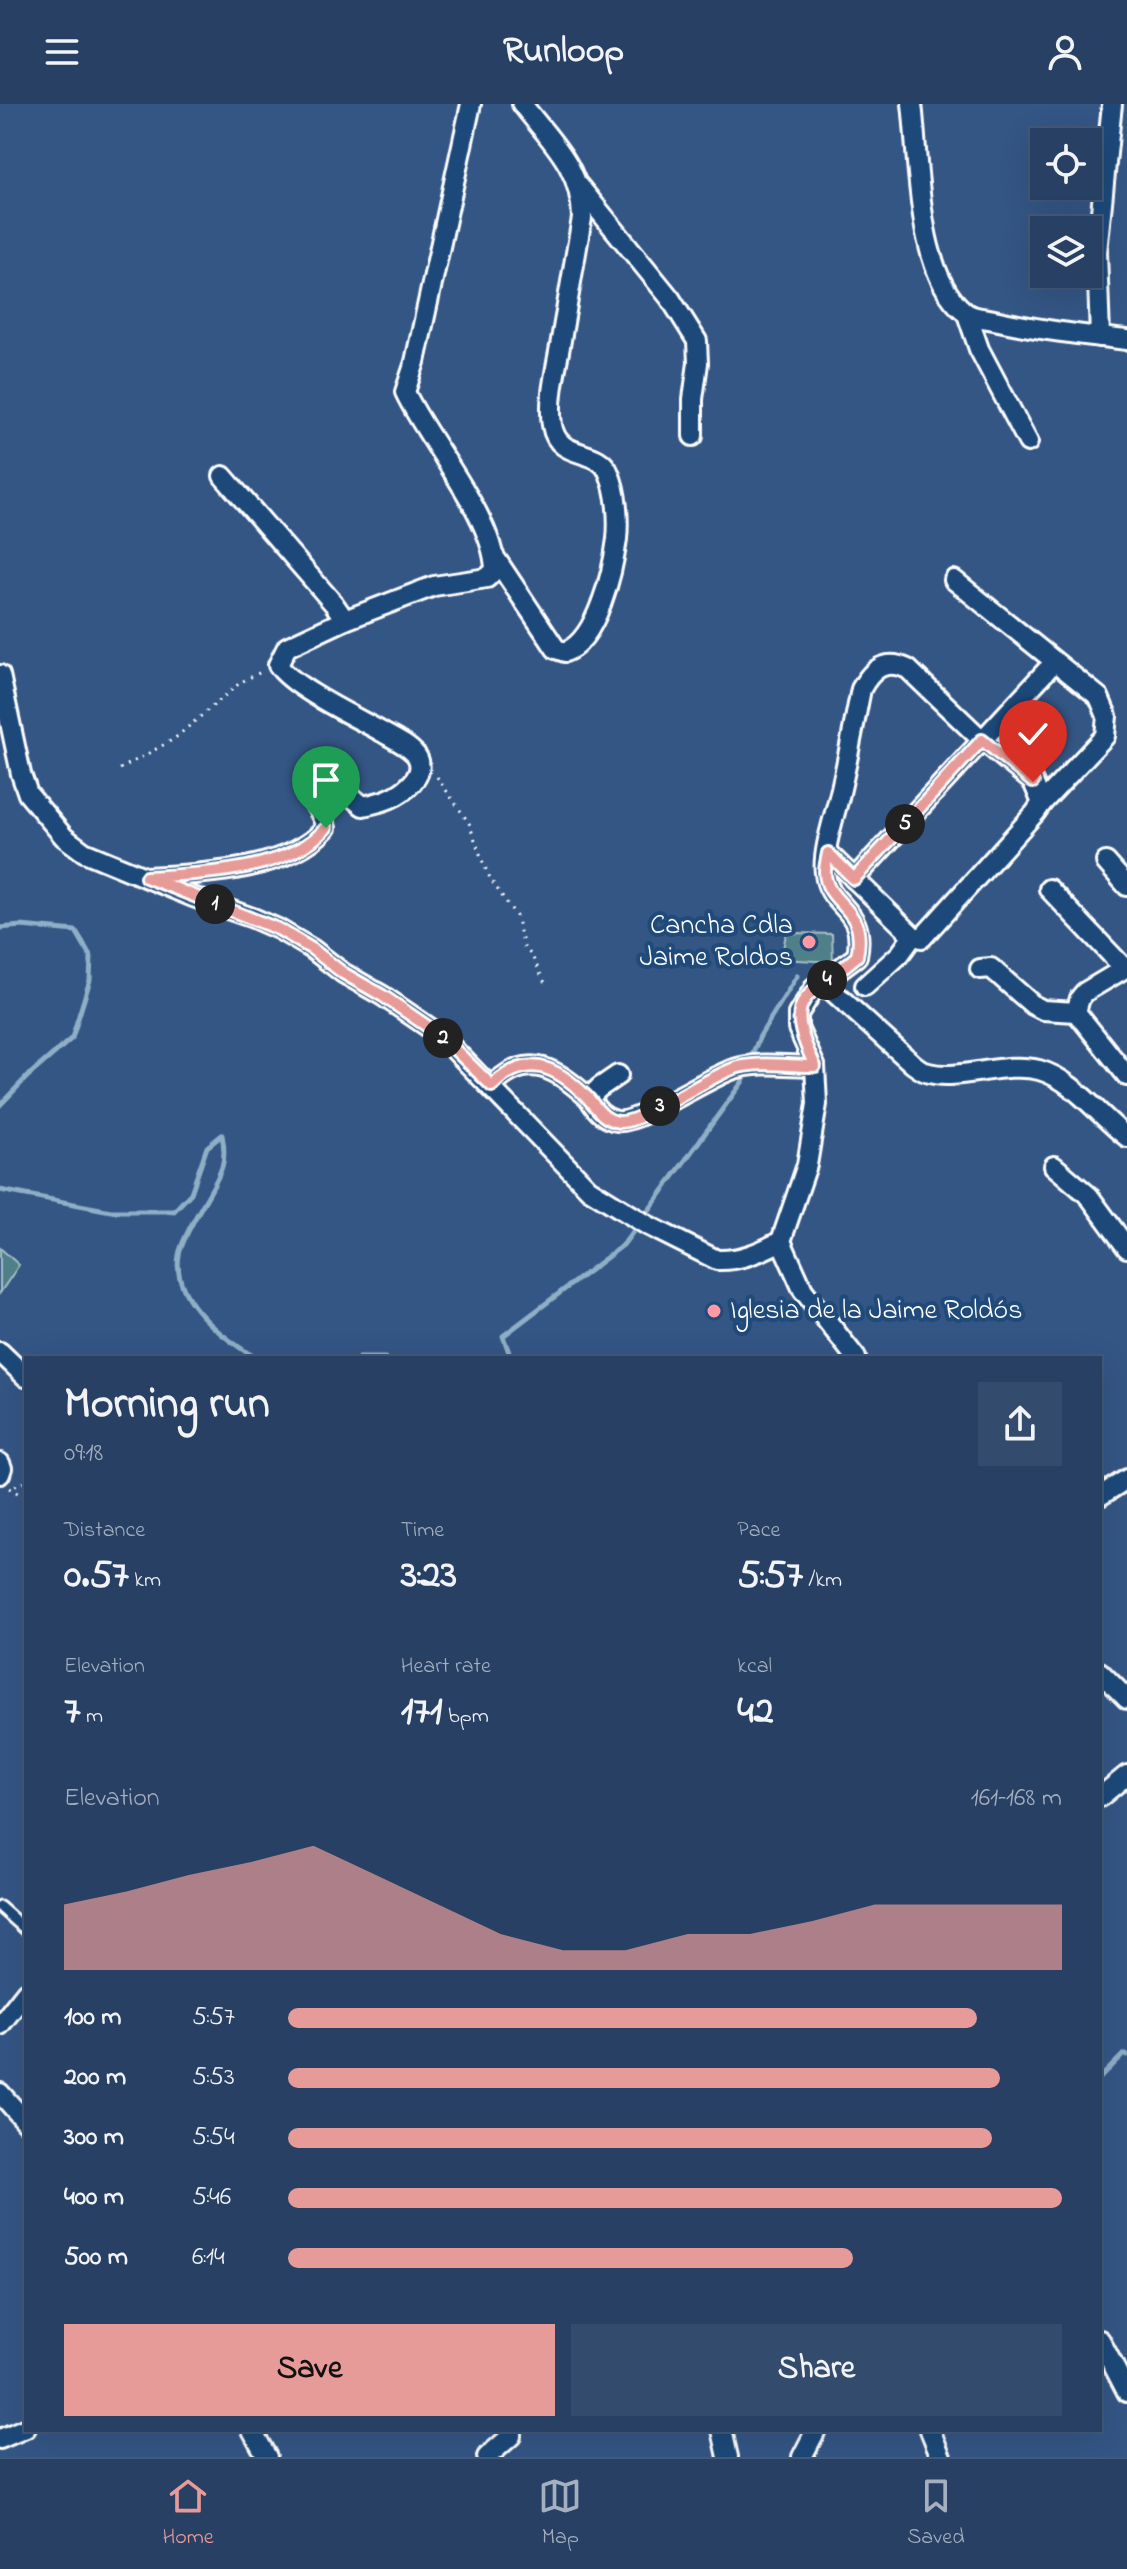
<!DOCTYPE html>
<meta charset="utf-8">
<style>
body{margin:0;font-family:"Indie Flower",sans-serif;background:#334b6d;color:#f1f3f6;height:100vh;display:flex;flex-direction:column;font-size:30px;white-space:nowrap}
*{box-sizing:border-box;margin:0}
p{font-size:26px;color:#a4afbf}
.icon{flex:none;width:44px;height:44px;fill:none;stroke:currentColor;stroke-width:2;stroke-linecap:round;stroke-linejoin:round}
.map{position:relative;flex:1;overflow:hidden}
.sheet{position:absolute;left:24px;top:1252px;width:1078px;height:1076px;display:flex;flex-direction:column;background:#274064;border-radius:0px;box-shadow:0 8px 32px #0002,0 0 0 2px #435978}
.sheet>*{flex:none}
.buttons{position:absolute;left:1030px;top:24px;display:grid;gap:16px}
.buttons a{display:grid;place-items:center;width:72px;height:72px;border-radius:0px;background:#274064;box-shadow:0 8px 32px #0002,0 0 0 2px #435978;font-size:40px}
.pin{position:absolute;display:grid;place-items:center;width:68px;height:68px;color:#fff;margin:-82px -34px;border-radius:50% 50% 50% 0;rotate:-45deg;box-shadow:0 0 8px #0007}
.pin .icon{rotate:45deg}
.km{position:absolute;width:40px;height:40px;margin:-20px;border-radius:50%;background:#222;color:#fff;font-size:22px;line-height:40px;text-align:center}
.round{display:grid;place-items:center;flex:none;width:84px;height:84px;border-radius:0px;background:#334b6d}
.headline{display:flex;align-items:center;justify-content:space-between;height:136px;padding:0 40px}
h1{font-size:44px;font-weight:700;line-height:60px}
.metrics{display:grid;grid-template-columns:repeat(3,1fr);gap:12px;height:136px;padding:8px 40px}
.metrics div{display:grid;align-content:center}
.metrics b{font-size:40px;font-weight:700}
.metrics small{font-size:22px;font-weight:400}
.metrics p{font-size:22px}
.chart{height:224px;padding:16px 40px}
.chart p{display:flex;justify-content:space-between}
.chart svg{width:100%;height:144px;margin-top:8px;fill:#e69b98;opacity:.7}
.primary-button{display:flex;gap:16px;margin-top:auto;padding:16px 40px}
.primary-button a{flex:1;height:92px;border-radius:0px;background:#e69b98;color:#111;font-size:32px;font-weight:700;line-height:92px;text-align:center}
.primary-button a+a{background:#334b6d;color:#f1f3f6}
ul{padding:0 40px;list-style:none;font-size:26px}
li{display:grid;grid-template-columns:128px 96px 1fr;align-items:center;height:60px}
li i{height:20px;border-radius:10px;background:#e69b98}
header{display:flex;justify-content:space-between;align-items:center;height:104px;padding:0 40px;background:#274064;font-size:36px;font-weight:700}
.tabs{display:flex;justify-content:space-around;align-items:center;height:112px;border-top:2px solid #435978;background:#274064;font-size:22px;color:#a4afbf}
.tabs a{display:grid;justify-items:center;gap:4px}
.tabs .selected{color:#e69b98}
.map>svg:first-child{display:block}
.green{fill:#4f7f89;stroke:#a7bfc4;stroke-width:2}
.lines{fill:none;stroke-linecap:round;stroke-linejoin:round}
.stream{stroke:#8fafc6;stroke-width:5}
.service-casing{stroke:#fff;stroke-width:15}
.minor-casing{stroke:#fff;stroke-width:24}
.path{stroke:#fff;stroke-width:3;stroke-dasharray:2 6;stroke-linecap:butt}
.service{stroke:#1f4a7a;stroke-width:9}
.minor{stroke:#1f4a7a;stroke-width:18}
.route-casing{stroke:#fff;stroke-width:16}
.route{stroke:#e69b98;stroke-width:10}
.poi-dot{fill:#ff9aa2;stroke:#1f4a7a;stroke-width:3}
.labels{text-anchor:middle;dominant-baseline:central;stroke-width:8;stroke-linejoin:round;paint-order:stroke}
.poi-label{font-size:28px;fill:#fff;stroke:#1f4a7a;text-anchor:end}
</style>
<header><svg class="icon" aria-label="menu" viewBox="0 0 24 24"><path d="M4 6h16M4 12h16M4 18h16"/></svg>Runloop<svg class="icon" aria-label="person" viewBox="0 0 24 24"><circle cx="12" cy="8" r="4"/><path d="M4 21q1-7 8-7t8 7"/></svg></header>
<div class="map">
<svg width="1127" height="2353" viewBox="0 0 1127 2353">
<rect width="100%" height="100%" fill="#345685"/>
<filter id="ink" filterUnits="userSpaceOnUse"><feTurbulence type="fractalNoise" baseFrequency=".0125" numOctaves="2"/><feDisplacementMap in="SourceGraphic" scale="16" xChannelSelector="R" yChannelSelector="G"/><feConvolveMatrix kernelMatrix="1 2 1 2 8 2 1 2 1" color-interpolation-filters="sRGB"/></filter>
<g filter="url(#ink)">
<!-- green -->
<g class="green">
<path d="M 796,829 L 832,830 L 833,858 L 781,855 L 786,830 Z"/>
<path d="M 0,1144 L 19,1161 L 0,1189 Z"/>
</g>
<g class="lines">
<!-- stream -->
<g class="stream">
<path d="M 0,824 L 21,822 L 76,827 L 91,853 L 90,876 L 72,934 L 28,972 L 0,1001"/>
<path d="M 749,958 L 760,932 L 797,872"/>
<path d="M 0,1086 L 111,1107 L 174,1107 L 191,1089 L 207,1043 L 222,1031 C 228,1060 220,1070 206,1095 C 198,1109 182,1135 179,1151 C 171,1196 222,1233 256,1254"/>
<path d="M 644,1113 L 743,977 L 746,967"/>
<path d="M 359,1254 L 385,1254"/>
<path d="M 511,1254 L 503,1232 L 623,1141 L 638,1121"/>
<path d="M 1100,1974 L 1123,1951 L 1127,1951"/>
</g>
<defs>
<path id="service" d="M 0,1803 L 26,1826"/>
<g id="minor">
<path d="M 912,0 C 919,57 916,170 965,208 C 972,214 985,214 994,216 C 1039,226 1082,231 1127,236"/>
<path d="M 579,82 L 670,194 L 697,237 L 698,259 L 693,295 L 693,332"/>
<path d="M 967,210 L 979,245 L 1028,338"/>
<path d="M 1100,233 L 1097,148 L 1112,0"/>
<path d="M 223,372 L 334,500 L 345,516"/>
<path d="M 494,452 L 556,545 L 565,548 C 597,536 613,467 617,435 C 619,415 617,388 609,369 C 599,342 558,358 552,321 C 548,296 556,266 560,242 C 567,199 575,157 582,114 C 581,62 552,39 522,0"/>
<path d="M 954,476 L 1099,593 L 1107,612 L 1105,632 L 1042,699"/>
<path d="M 0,571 L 21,670 L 28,690 L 64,733 L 84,748 L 193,793 L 253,814 L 278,825 L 312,845 L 343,869 L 383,892 L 440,931 L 589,1085 L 647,1121 L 717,1156 C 740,1157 760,1148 781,1137"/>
<path d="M 1106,758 L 1127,782"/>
<path d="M 146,773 C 201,770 286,768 326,724 C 323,707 308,695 306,680 C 328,663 345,689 363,702 C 382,698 398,694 412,679 C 419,671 423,661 416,651 C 408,641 392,634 380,627 C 355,613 292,583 278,561 L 287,543 L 345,516 L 434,482 L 487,474 L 495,466 C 494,413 428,338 405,288 L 415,258 L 471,0"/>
<path d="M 854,775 L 1047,566"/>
<path d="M 1049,785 L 1124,864"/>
<path d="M 1127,863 L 1085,888 L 1080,894 L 1076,908 L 1127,972"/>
<path d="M 980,865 L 991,864 L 1033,901 L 1043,906 L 1076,908"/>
<path d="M 865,882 L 900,850 L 913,832"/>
<path d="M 815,883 L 857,852 C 867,802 828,805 825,769 C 822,748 835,711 840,689 C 848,655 854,620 861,585 C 872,565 885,554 908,565 L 982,636 L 1033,678 L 1042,699 L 1035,709 L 922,834 L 913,832 L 828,749"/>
<path d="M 618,971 L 599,984 L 589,994 C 595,1005 604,1015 617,1017 C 637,1021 708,973 734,965 C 760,957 788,962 815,962"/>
<path d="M 492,982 C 529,945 557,966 589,994"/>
<path d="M 1054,1062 L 1089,1092 L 1127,1144"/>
<path d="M 0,1248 L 26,1273"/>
<path d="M 856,1254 L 803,1186 L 781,1137 L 807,1061 L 817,1000 L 815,962 L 798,924 L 798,910 L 815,883 L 829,884 L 913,960 C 917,963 923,968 929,969 C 960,977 1005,957 1039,966 C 1073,975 1100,1013 1127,1033"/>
<path d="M 0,1359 L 2,1364 L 0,1370"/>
<path d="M 1100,1392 L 1127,1375"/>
<path d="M 1100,1568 L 1127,1595"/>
<path d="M 1100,1693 L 1127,1671"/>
<path d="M 0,1921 L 26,1888"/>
<path d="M 0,1989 L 26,2018"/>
<path d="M 1100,2236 L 1127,2288"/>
<path d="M 252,2326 L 267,2353"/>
<path d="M 722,2326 L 728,2353"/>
<path d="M 930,2326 L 941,2353"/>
<path d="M 0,2335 L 26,2324"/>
<path d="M 487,2353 L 511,2332 L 511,2326"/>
<path d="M 802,2353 L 816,2326"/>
</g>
</defs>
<!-- service casing -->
<use href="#service" class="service-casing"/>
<!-- minor casing -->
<use href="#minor" class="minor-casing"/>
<!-- path -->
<g class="path">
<path d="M 120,665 L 174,635 L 241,578 L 263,567"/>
<path d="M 437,673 L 469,719 L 484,761 L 491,776 L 516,812 L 524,843 L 532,852 L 545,879"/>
<path d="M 15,1382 L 26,1378"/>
<path d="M 9,1384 L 26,1394"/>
</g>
<!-- service -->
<use href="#service" class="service"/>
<!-- minor -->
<use href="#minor" class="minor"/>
</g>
</g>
<g class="lines" filter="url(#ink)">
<defs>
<path id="route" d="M 326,724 C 287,768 201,770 146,773 L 278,825 L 312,845 L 343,869 L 383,892 L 440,931 L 492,982 C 526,948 556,962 586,992 C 596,1002 602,1016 619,1018 C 641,1020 707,973 735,964 C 761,957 789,962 815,962 C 781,890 806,896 857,852 C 868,801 826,803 825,768 C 825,762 827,755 828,749 L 854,775 L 982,636 L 1033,678"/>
</defs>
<!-- route casing -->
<use href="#route" class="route-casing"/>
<!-- route -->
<use href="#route" class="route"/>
</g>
<!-- markers -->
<g class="poi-dot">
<circle cx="809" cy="838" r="8"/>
<circle cx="714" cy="1207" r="8"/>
</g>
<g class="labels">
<!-- poi labels -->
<g class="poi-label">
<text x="793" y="822">Cancha Cdla<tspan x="793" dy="32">Jaime Roldos</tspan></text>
<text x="730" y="1207" text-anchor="start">Iglesia de la Jaime Roldós</text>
</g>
</g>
</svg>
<div class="buttons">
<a><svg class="icon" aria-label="locate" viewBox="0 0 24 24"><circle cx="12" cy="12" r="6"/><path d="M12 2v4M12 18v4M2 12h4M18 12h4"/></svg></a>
<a><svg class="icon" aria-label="layers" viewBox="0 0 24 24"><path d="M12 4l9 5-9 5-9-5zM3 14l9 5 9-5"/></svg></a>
</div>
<div class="pin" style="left:326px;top:724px;background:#1e9e55"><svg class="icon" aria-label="arrive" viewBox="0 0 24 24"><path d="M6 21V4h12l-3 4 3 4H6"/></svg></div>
<div class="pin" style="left:1033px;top:678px;background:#d93025"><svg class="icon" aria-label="check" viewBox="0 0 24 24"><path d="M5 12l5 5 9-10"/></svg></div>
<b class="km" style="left:215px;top:800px">1</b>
<b class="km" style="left:443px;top:934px">2</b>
<b class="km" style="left:660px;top:1002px">3</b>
<b class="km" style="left:827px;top:876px">4</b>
<b class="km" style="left:905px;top:720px">5</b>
<section class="sheet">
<div class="headline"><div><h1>Morning run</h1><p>09:18</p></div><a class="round"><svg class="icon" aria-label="share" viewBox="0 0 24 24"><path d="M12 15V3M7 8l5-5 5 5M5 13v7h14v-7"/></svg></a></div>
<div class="metrics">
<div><p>Distance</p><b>0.57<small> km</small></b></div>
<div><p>Time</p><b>3:23</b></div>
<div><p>Pace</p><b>5:57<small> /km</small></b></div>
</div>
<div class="metrics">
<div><p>Elevation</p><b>7<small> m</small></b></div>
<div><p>Heart rate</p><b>171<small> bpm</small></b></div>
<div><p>kcal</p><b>42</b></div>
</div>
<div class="chart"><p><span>Elevation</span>161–168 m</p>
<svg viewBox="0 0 160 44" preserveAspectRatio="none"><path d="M0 44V24L10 20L20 15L30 11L40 6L50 15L60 24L70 33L80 38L90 38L100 33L110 33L120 29L130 24L140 24L150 24L160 24V44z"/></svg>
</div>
<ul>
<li><b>100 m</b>5:57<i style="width:89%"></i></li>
<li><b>200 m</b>5:53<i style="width:92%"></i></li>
<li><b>300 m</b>5:54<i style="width:91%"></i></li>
<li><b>400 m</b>5:46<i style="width:100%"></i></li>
<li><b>500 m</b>6:14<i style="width:73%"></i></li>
</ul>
<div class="primary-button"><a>Save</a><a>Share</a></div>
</section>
</div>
<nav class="tabs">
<a class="selected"><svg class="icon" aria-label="home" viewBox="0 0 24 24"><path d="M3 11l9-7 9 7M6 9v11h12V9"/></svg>Home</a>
<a><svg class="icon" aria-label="map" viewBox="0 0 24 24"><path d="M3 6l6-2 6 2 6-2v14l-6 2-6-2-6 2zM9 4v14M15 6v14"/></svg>Map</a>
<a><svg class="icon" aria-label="saved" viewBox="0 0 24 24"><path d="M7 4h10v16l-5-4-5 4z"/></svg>Saved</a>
</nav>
